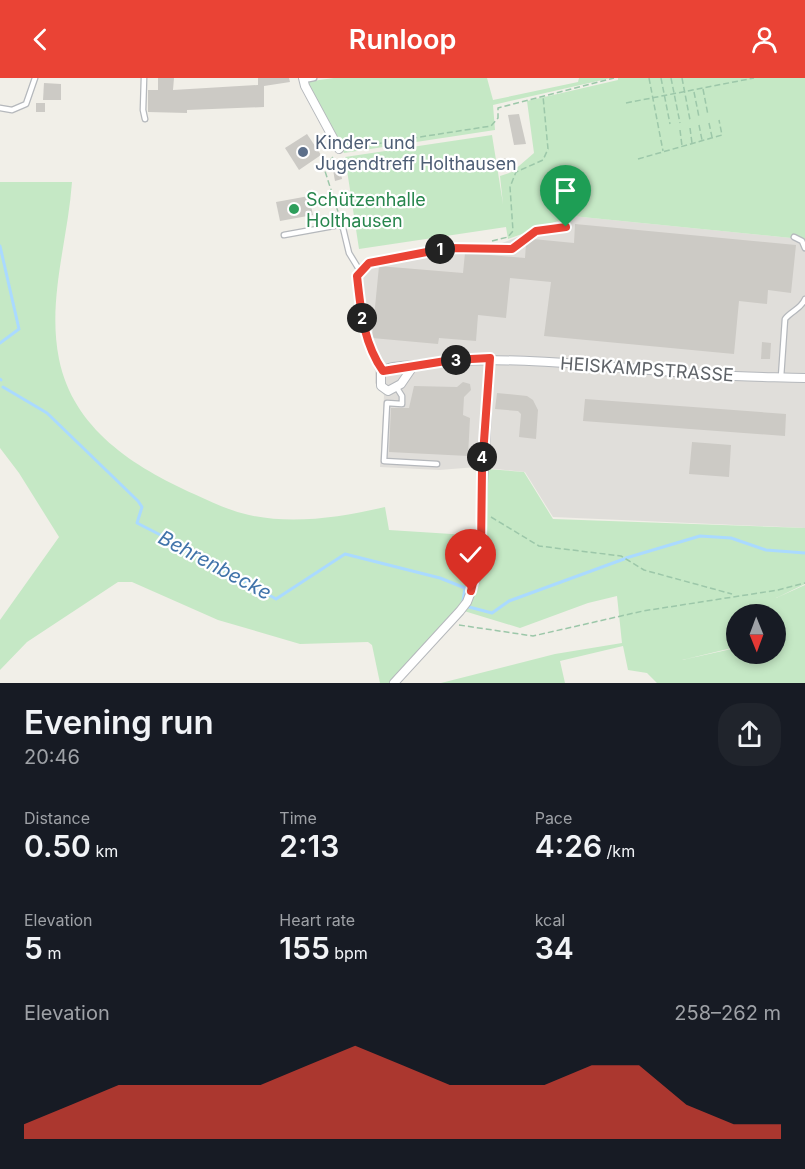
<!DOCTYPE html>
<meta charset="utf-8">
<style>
body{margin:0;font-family:Inter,sans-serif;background:#20242c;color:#f1f3f6;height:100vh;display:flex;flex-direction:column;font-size:22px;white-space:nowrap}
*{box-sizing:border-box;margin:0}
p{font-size:20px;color:#9ea1a6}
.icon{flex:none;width:33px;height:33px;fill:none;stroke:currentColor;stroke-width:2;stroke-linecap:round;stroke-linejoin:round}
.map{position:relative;height:605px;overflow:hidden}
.drawer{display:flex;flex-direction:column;background:#171b24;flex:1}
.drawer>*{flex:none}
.needle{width:39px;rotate:179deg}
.controls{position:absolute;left:726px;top:526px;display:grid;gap:12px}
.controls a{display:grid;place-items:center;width:60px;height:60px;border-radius:50%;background:#171b24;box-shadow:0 3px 9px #0003;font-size:30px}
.pin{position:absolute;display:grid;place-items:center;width:51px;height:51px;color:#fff;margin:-62px -26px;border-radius:50% 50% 50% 0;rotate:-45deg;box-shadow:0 0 6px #0007}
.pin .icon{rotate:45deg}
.km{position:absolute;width:30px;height:30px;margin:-15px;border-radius:50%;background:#222;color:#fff;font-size:16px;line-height:30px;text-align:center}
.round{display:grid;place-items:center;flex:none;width:63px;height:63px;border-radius:24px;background:#20242c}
.headline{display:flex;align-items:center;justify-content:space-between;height:102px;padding:0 24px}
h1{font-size:33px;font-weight:600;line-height:45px}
.figures{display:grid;grid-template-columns:repeat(3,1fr);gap:9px;height:102px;padding:6px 24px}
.figures div{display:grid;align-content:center}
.figures b{font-size:30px;font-weight:600}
.figures small{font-size:16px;font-weight:400}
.figures p{font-size:16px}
.chart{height:168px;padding:12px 24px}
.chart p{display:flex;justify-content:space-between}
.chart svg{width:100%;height:108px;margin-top:6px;fill:#ea4335;opacity:.7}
header{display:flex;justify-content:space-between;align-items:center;height:78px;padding:0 24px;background:#ea4335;color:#fff;font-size:27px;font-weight:600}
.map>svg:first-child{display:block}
.industrial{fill:#e0deda}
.green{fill:#c5e8c5;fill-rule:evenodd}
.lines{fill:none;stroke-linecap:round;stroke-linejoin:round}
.stream{stroke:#aadaff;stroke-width:3}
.building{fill:#cccac5}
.service-casing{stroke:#b5b8bc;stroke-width:7}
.minor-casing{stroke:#b5b8bc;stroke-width:10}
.path{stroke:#9cc7a9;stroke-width:1.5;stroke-dasharray:6 3;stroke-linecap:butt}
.service{stroke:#fff;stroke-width:4.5}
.minor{stroke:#fff;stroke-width:8}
.route-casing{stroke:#fff;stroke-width:12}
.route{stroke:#ea4335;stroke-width:8}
.service-dot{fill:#5c6f8a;stroke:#fff;stroke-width:2}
.leisure-dot{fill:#2e9e5b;stroke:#fff;stroke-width:2}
.labels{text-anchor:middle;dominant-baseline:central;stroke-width:4.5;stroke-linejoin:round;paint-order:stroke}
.service-label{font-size:18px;fill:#4e5e75;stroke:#fff;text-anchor:start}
.leisure-label{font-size:18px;fill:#27864d;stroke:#fff;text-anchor:start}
.street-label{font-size:18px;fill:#5f6368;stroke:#fff}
.water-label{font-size:20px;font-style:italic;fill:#4174aa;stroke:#fff}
</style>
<header><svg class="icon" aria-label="back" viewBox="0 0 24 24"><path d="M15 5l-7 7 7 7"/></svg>Runloop<svg class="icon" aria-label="person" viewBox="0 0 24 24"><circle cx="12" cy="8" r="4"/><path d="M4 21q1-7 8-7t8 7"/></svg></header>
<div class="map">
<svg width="805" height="605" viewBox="0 0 805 605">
<rect width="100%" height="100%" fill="#f1efe8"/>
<!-- industrial -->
<path class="industrial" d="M 572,138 L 801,161 L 805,167 L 805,450 L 553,439 L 525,394 L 477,389 L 439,392 L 380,389 L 384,317 L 375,305 L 375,293 L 363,260 L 353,195 L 364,184 L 384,178 L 448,168 L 502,165 Z"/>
<!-- green -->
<g class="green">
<path d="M 334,0 L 487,0 L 493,22 L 578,4 L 579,0 L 611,0 L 493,27 L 495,52 L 344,75 L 305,4 Z"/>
<path d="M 618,0 L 805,0 L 805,167 L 801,161 L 572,138 L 508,161 L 506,149 L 359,171 L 345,79 L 492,57 L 503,126 L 500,98 L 512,94 L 534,75 L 527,23 L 618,2 Z"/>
<path d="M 0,104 L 72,104 C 68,162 47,222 59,281 C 73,351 134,389 194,416 C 212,424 230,433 249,437 C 293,447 342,439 385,429 L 389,452 L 483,458 L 487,391 L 524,394 L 553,441 L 805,450 L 805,506 L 776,520 L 805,507 L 805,605 L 657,605 L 647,595 L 628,592 L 623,568 L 560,583 L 565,605 L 441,605 L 555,576 L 622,565 L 617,518 L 588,525 L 520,550 L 464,533 L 434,557 L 391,605 L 380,605 L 372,567 L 368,564 L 300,566 L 218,542 L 132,504 L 118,504 L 27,564 L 0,592 L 0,542 L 59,459 L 19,395 L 0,370 ZM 736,537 L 776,537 L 776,576 L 736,576 L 736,570 L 682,582 L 736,569 Z"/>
</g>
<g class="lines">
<!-- stream -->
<g class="stream">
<path d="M 0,168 L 19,251 L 0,265"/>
<path d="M 0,301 L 1,302"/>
<path d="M 3,309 L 47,335 L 138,423 L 142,429 L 137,445 L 184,469 L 276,521 L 345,476 L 440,500 L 465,510 L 463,523"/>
<path d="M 626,480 L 700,458 L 731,460 L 766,472 L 805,475"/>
<path d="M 469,529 L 492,535 L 509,523 L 624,481"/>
</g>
</g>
<!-- building -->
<g class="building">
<path d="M 158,0 L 174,0 L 173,12 L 258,7 L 258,0 L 289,0 L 290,4 L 264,8 L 264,29 L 187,32 L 187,35 L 148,34 L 148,12 L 158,12 Z"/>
<path d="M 44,5 L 61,6 L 61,22 L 43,22 Z"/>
<rect x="36" y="25" width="9" height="9"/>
<path d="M 519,36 L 526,66 L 514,67 L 508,37 Z"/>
<path d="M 307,56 L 321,77 L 299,92 L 285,70 Z"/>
<path d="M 509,80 L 510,89 L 502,90 L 501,81 Z"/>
<path d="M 340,91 L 342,101 L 335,103 L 333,92 Z"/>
<path d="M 309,118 L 313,137 L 280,143 L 276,124 Z"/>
<path d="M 575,146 L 796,167 L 791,215 L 768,212 L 767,226 L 739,223 L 734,276 L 544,258 L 551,204 L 510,200 L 506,240 L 478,237 L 476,263 L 439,260 L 438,266 L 372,260 L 379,188 L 463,195 L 465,175 L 525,180 L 526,166 L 533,161 L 574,165 Z"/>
<path d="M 762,264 L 771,265 L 770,281 L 761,281 Z"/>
<path d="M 463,304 L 470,306 L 471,312 L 464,319 L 463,337 L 470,340 L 468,378 L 389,374 L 391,330 L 409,330 L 414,308 L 457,309 Z"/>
<path d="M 497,315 L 527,318 L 533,322 L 538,332 L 536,361 L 519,359 L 521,336 L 518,333 L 495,331 Z"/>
<path d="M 585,321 L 786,336 L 785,358 L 583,343 Z"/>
<path d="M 692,364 L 731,367 L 729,399 L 689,396 Z"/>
</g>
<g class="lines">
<defs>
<g id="service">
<path d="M 144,0 L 143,32 L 145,41"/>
<path d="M 304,2 L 314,0"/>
<path d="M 0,30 L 12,32 L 26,26 L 35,0"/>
<path d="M 284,157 L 339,147 L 343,150 L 349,175 L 360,193"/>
<path d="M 794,159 L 802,163 L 805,170"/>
<path d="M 383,293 C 363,264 361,233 357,198 L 369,185 L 448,170 L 512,171 L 536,153 L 566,149"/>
<path d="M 781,299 L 785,241 C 791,233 801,231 805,221"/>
<path d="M 397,310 L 402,318 L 402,326 L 387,325 L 384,383 L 437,386"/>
</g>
<g id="minor">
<path d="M 303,0 L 305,8 L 339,71"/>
<path d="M 414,287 L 401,306 L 388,313 L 381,308 L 381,295 C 388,287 405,288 415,287 C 515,274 614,291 713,297 C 744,299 774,299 805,300"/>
<path d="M 394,605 L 460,533 L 467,524 L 478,495 L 490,280"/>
</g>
</defs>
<!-- service casing -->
<use href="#service" class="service-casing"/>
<!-- minor casing -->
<use href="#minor" class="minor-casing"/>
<!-- path -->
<g class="path">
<path d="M 649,0 L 663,73"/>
<path d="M 661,0 L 670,46"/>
<path d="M 671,0 L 680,45"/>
<path d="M 682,0 L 690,42"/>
<path d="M 703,11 L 708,37"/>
<path d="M 694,14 L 699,39"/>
<path d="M 626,25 L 754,0"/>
<path d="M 709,45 L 712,59"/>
<path d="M 699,47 L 702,62"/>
<path d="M 690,50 L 692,65"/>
<path d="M 680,52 L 682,68"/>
<path d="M 349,70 L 491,48 L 498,40 L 498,30 L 614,0"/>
<path d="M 333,79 L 324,90 L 340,140"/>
<path d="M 638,81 L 722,57 L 719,42"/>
<path d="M 492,163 L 508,159 L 513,153 L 510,109 L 516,94 L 543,82 L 548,71 L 543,18"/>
<path d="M 491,439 L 539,468 L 621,478 L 644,492 L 732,516"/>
<path d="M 459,547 L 533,558 L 643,533 L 778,512 L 805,505"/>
</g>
<!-- service -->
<use href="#service" class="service"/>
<!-- minor -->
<use href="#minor" class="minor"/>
</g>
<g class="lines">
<defs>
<path id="route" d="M 471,513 L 481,472 L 482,391 L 490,280 L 452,282 L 383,293 C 363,264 361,233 357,198 L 369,185 L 448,170 L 512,171 L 536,153 L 566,149"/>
</defs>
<!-- route casing -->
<use href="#route" class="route-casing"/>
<!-- route -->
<use href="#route" class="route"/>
</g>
<!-- markers -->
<circle class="service-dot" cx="303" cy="74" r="6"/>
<circle class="leisure-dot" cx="294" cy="131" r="6"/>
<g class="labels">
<!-- service labels -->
<g class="service-label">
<text x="315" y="64">Kinder- und<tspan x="315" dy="21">Jugendtreff Holthausen</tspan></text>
</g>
<!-- leisure labels -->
<g class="leisure-label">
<text x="306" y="121">Schützenhalle<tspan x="306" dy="21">Holthausen</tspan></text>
</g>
<!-- street labels -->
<g class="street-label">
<text transform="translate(647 291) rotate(4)">HEISKAMPSTRASSE</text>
</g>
<!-- water labels -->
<g class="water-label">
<text transform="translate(215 487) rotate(28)">Behrenbecke</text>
</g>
</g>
</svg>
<div class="controls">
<a><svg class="needle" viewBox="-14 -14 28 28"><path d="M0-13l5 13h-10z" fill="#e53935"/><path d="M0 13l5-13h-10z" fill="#9ea1a6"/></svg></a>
</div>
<div class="pin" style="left:566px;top:149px;background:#1e9e55"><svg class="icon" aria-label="arrive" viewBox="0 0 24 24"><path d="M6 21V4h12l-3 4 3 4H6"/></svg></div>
<div class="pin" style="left:471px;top:513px;background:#d93025"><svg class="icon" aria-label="check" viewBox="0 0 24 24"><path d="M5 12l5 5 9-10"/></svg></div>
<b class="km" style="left:440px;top:171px">1</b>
<b class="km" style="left:362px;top:240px">2</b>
<b class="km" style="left:456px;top:282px">3</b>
<b class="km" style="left:482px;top:379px">4</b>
</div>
<section class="drawer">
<div class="headline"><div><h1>Evening run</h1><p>20:46</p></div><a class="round"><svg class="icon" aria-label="share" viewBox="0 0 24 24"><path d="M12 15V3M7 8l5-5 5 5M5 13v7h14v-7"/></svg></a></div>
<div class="figures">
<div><p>Distance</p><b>0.50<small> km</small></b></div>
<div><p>Time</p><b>2:13</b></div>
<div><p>Pace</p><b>4:26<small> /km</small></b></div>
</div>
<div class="figures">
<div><p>Elevation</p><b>5<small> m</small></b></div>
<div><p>Heart rate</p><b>155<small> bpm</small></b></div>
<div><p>kcal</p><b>34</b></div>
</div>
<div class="chart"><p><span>Elevation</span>258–262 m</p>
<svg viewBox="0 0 160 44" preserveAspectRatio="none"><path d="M0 44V38L10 30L20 22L30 22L40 22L50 22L60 14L70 6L80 14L90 22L100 22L110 22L120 14L130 14L140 30L150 38L160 38V44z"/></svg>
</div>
</section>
